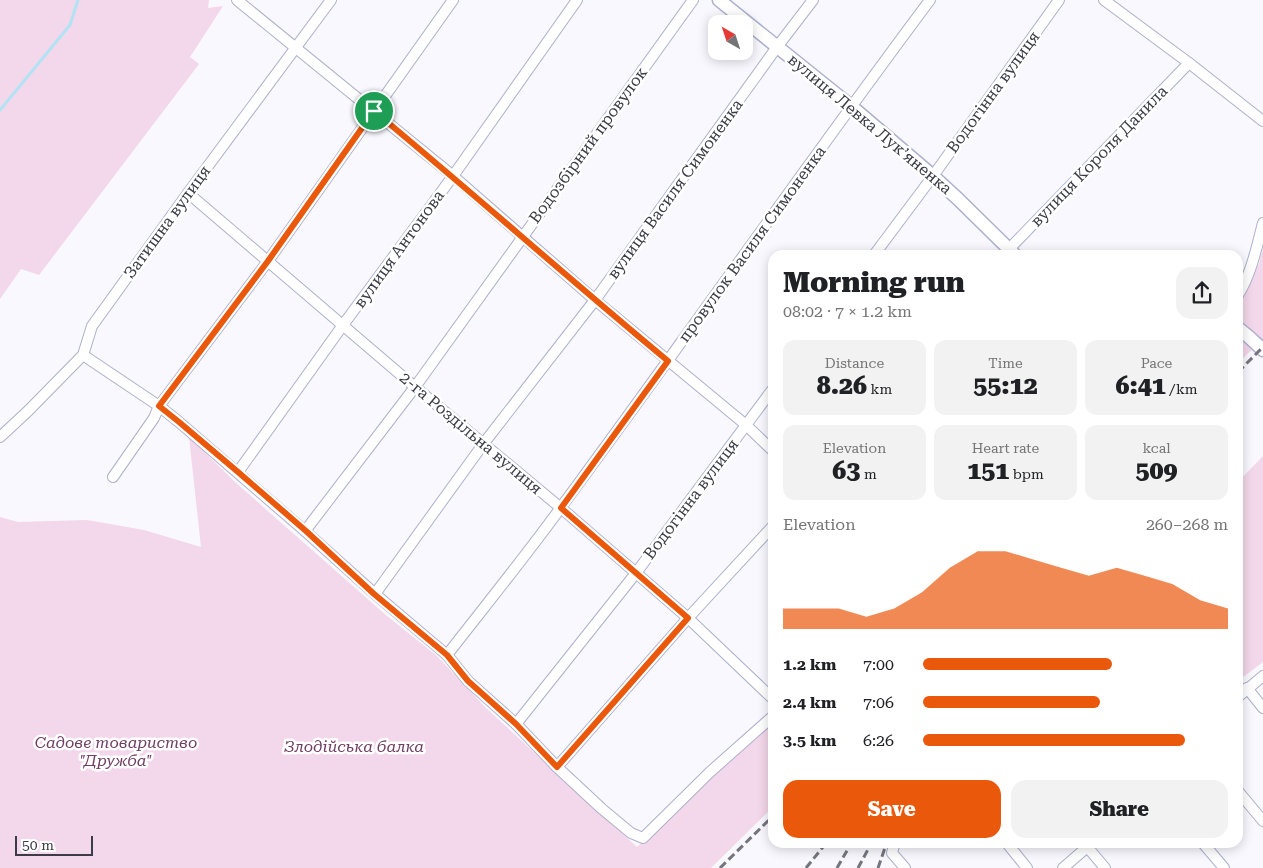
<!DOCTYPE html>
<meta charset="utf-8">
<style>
body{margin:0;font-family:"Roboto Serif",serif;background:#f2f2f2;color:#202124;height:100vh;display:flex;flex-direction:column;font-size:19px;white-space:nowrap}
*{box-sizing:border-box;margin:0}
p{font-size:16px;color:#757577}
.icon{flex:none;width:28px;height:28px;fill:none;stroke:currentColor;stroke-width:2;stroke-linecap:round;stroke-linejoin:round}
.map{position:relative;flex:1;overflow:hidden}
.sheet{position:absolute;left:768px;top:250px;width:475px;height:598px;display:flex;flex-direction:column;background:#fff;border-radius:15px;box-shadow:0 2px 12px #0003}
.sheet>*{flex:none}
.needle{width:32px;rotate:321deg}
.tools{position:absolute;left:708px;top:15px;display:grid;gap:10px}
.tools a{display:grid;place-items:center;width:45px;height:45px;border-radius:10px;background:#fff;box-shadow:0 2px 12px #0003;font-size:25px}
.scale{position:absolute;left:15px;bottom:12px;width:78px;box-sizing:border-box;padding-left:5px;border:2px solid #3b3c47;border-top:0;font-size:14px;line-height:18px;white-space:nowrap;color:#3b3c47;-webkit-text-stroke:4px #fff;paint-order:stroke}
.pin{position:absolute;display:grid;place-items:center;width:42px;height:42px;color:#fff;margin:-21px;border:2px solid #fff;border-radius:50%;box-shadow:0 1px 5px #0007}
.round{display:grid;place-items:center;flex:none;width:52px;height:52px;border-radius:15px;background:#f2f2f2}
.headline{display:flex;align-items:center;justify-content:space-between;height:85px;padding:0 15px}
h1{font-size:28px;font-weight:800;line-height:38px}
.figures{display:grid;grid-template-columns:repeat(3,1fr);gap:8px;height:85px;padding:5px 15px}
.figures div{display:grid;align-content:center;border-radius:12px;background:#f2f2f2;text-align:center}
.figures b{font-size:25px;font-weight:800}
.figures small{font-size:14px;font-weight:400}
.figures p{font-size:14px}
.chart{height:140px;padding:10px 15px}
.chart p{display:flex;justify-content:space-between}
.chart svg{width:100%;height:90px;margin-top:5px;fill:#ea580c;opacity:.7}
.cta{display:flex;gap:10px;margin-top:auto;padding:10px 15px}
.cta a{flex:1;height:58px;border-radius:15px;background:#ea580c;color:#fff;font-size:20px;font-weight:800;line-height:58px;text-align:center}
.cta a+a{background:#f2f2f2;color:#202124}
ul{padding:0 15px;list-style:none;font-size:16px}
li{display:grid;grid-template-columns:80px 60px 1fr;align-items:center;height:38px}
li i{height:12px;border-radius:6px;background:#ea580c}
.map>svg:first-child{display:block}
.green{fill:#f3d7ea}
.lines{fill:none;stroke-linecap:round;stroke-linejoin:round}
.stream{stroke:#b2e3f5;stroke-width:3}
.minor-casing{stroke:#adb0cc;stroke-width:12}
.tertiary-casing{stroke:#adb0cc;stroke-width:15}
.minor{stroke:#fff;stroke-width:10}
.tertiary{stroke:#fff;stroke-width:12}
.rail{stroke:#75757f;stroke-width:3;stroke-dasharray:8 4;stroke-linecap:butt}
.route-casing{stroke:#fff;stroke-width:10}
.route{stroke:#ea580c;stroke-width:6}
.labels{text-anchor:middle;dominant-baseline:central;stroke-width:5;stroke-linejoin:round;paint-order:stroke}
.street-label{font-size:16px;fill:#3b3c47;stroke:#fff}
.park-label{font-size:16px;font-style:italic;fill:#703e62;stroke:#fff}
</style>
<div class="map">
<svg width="1263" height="868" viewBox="0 0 1263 868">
<rect width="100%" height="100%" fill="#f8f8fe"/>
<!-- green -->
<g class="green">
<path d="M 0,0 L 209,0 L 208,8 L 223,6 L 190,57 L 199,64 L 39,275 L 21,269 L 0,299 Z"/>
<path d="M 1263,248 L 1263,339 L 1238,363 L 1238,329 L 1243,324 L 1238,319 L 1238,303 L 1259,264 Z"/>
<path d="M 189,437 L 236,483 L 387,616 L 437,656 L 485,707 L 637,847 L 706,782 L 772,724 L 772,808 L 711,868 L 0,868 L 0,517 L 18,522 L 87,520 L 144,530 L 201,547 Z"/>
<path d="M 1263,456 L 1263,662 L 1238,681 L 1238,482 Z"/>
</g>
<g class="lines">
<!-- stream -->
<path class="stream" d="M 0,110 L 70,25 L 78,0"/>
<defs>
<g id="minor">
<path d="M 237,0 L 453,176 L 595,300 L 746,425 L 772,450"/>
<path d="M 1104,0 L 1189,63 L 1263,121"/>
<path d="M 188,193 L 415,387 L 561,508 L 688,618 L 772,698"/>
<path d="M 1009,249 L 1189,63"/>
<path d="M 874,255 L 933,176 L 1059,0"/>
<path d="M 1238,295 C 1251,275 1257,246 1263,223"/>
<path d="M 83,355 L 159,406 L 179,422 L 305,531 L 375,594 L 447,655 L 468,681 L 516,724 L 557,767 L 601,808 L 631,833 L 643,838 L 710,772 L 772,717"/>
<path d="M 0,437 L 28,411 L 83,355 L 92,326 L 188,193 L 331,0"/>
<path d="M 238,472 L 343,325 L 453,176 L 577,0"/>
<path d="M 113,477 L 154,418 L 159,406 L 268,261 L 453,0"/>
<path d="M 305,531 L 415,387 L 693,0"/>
<path d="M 375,594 L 484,443 L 595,300 L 777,47 L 813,0"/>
<path d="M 447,655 C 485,606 525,557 562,506 C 686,338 805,167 930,0"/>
<path d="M 1247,688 L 1263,708"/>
<path d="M 1238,697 L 1263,676"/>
<path d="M 516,724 L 636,573 L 772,390"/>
<path d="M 557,767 L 688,618 L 772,527"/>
<path d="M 1238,791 L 1263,821"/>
<path d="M 895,842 L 892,853 L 905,868"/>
<path d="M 1006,842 L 1027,868"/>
<path d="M 1202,842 L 1224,868"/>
<path d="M 1084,843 L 1105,868"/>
<path d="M 1063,868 L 1093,842"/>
</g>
<g id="tertiary">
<path d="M 719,0 L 851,106 L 933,176 L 958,199 L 1015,255"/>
<path d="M 1238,328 L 1249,337 L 1263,350"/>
</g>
</defs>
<!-- minor casing -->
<use href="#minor" class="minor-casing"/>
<!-- tertiary casing -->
<use href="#tertiary" class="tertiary-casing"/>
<!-- minor -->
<use href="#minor" class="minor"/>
<!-- tertiary -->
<use href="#tertiary" class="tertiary"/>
<!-- rail -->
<g class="rail">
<path d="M 1238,372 L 1263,347"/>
<path d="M 720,868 L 772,817"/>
<path d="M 806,868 L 827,842"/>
<path d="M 837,868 L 852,842"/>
<path d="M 858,868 L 872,842"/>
<path d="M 878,868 L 887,842"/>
</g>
</g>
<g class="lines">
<defs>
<path id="route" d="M 374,111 C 473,193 569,279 668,361 L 561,508 L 688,618 L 557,767 L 516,724 L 468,681 L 447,655 L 374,594 L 306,531 L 238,472 L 179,422 L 159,406 L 268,261 Z"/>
</defs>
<!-- route casing -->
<use href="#route" class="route-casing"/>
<!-- route -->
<use href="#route" class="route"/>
</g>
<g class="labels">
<!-- street labels -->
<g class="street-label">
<text transform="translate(993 92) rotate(-54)">Водогінна вулиця</text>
<text transform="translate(870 124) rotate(40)">вулиця Левка Лукʼяненка</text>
<text transform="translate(588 145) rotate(-54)">Водозбірний провулок</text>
<text transform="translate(1099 156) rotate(-46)">вулиця Короля Данила</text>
<text transform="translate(675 189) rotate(-54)">вулиця Василя Симоненка</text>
<text transform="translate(167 222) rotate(-54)">Затишна вулиця</text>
<text transform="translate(752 244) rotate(-54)">провулок Василя Симоненка</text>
<text transform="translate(399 249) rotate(-54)">вулиця Антонова</text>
<text transform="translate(471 433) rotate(40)">2-га Роздільна вулиця</text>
<text transform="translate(691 499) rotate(-53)">Водогінна вулиця</text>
</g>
<!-- park labels -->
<g class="park-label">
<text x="116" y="742">Садове товариство<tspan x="116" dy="18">"Дружба"</tspan></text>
<text x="354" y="746">Злодійська балка</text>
</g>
</g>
</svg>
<div class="tools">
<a><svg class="needle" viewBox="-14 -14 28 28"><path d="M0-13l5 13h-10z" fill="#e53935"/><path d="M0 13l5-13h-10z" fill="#757577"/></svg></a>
</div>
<div class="scale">50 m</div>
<div class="pin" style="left:374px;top:111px;background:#1e9e55"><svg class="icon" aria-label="arrive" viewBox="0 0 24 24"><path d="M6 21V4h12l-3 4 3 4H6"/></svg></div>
<section class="sheet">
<div class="headline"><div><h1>Morning run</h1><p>08:02 · 7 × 1.2 km</p></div><a class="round"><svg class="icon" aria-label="share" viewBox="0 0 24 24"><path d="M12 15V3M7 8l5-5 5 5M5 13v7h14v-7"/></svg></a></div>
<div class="figures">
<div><p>Distance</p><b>8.26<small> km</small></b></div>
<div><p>Time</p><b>55:12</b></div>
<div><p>Pace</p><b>6:41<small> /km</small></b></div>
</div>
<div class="figures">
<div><p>Elevation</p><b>63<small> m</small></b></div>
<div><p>Heart rate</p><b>151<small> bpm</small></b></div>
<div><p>kcal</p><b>509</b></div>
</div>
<div class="chart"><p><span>Elevation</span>260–268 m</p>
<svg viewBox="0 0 160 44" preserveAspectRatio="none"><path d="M0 44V34L10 34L20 34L30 38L40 34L50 26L60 14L70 6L80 6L90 10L100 14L110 18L120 14L130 18L140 22L150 30L160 34V44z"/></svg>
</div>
<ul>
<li><b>1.2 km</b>7:00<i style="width:62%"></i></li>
<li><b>2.4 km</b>7:06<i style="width:58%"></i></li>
<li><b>3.5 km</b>6:26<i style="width:86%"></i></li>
</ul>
<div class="cta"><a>Save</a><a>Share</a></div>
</section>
</div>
